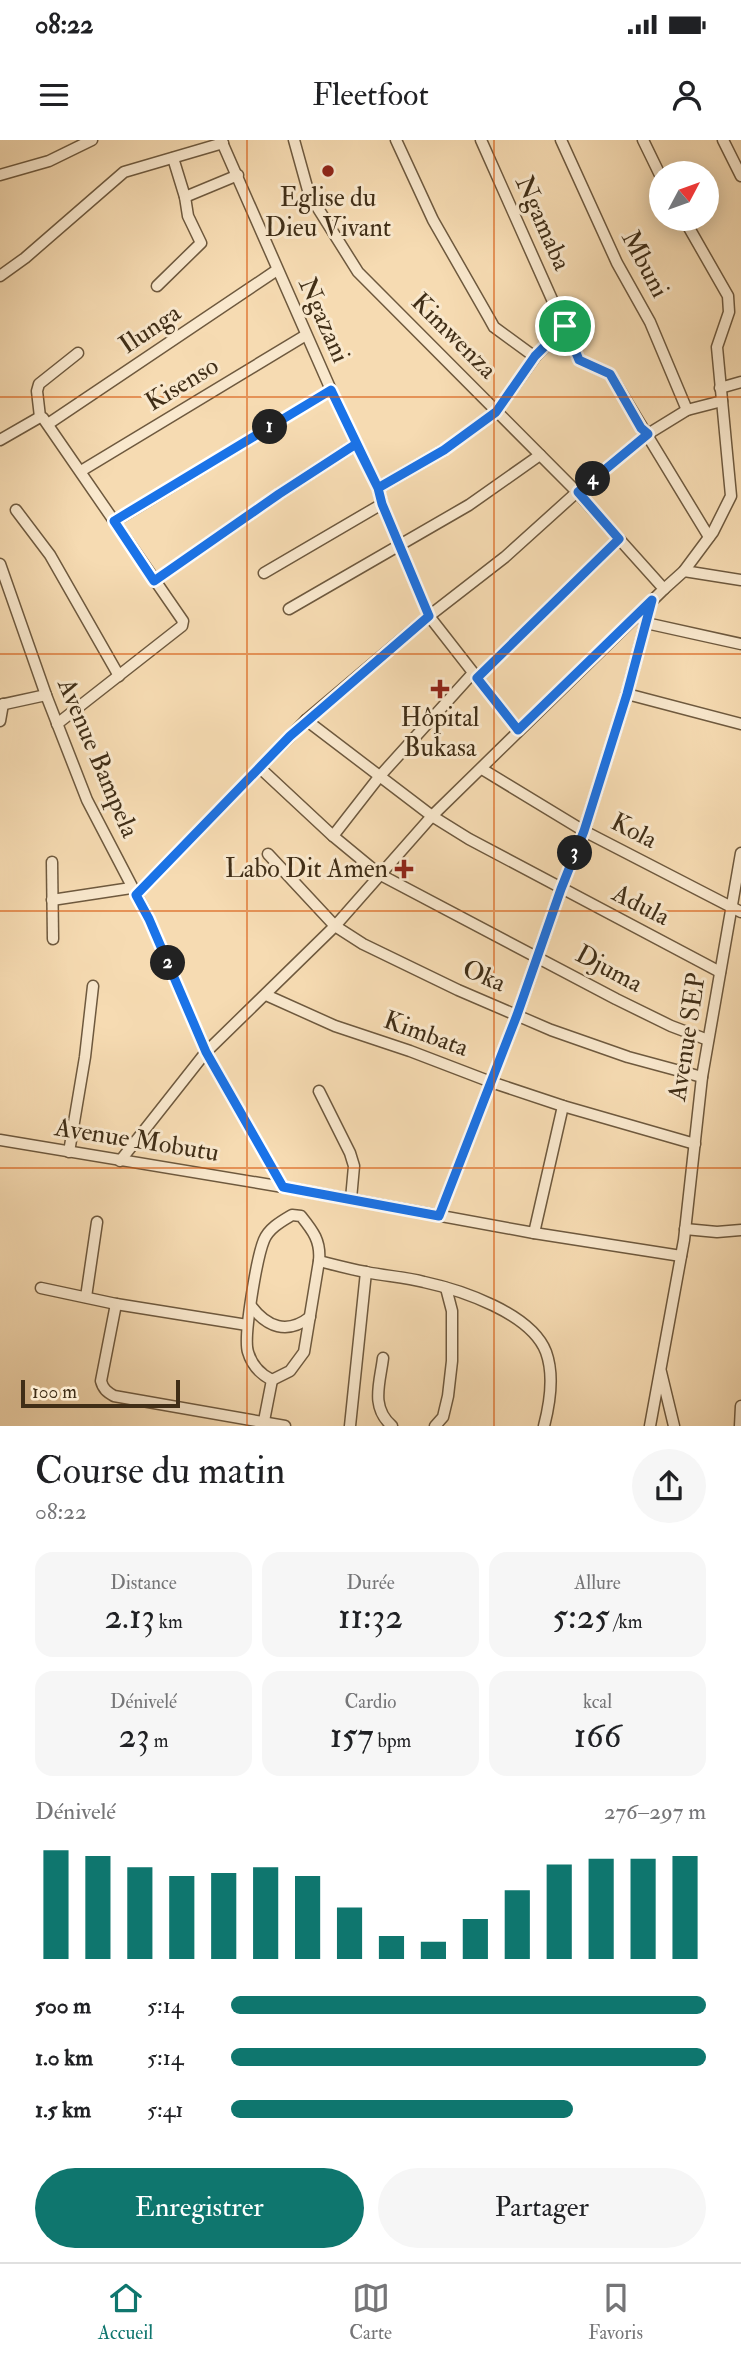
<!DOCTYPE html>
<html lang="fr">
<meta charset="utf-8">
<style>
body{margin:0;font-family:"IM FELL Double Pica",serif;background:#f6f6f6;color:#202124;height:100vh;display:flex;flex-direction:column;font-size:26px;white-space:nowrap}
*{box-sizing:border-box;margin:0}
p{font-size:23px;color:#757577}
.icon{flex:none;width:38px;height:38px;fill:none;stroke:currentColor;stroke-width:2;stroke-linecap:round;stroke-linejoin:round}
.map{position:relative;height:1286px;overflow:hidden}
.sheet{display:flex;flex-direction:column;background:#fff;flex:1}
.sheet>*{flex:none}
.needle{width:46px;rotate:49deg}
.fabs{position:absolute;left:649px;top:21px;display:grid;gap:14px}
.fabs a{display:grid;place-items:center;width:70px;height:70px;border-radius:50%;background:#fff;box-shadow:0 4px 18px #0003;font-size:35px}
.scale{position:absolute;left:21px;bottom:18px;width:159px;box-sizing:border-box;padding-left:7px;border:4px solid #402e17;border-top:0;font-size:19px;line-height:24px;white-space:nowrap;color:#402e17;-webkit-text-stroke:5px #f9e8cd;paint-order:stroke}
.pin{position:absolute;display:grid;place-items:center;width:60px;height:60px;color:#fff;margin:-30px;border:4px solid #fff;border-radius:50%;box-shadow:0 2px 7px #0007}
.km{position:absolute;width:35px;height:35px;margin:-18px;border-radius:50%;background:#222;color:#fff;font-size:19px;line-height:35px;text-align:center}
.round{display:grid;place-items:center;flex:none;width:74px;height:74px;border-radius:37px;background:#f6f6f6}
.headline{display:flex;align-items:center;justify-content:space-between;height:119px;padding:0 35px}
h1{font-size:38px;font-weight:600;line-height:52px}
.stats{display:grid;grid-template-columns:repeat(3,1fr);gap:10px;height:119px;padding:7px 35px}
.stats div{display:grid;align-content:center;border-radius:18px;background:#f6f6f6;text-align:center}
.stats b{font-size:35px;font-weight:600}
.stats small{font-size:19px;font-weight:400}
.stats p{font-size:19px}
.chart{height:196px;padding:14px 35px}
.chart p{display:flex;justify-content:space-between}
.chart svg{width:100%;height:126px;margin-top:7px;stroke:#0f766e;stroke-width:6}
.primary-button{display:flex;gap:14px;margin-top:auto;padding:14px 35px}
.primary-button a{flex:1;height:80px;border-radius:42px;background:#0f766e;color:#fff;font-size:28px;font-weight:600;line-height:80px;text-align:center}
.primary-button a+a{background:#f6f6f6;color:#202124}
ul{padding:0 35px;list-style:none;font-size:23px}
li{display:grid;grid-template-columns:112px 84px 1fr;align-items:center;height:52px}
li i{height:18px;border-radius:9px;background:#0f766e}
.status{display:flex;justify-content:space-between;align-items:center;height:49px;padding:0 35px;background:#fff;direction:ltr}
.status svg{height:19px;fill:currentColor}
header{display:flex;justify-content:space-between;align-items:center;height:91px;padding:0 35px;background:#fff;font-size:32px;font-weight:600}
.tab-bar{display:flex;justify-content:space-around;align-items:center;height:98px;border-top:2px solid #e0e0e0;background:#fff;font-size:19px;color:#757577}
.tab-bar a{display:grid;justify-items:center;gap:4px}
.tab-bar .selected{color:#0f766e}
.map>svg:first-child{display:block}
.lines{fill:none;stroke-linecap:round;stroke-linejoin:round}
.minor-casing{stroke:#6e593e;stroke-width:13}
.minor{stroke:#f9e8cd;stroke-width:10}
.route-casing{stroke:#fff;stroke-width:14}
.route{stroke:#1a73e8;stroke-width:9}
.grid{fill:none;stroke:#d7550d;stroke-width:2;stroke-opacity:0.55}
.poi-dot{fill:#8f2418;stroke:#f9e8cd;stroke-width:2.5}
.labels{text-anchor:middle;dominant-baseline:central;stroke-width:6;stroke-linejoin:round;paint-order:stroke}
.poi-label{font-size:26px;fill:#402e17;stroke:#f9e8cd}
.street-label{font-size:26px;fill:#402e17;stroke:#f9e8cd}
</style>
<div class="status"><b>08:22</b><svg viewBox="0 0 49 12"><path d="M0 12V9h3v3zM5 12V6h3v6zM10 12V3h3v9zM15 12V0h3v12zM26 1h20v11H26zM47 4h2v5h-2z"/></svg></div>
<header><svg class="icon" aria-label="menu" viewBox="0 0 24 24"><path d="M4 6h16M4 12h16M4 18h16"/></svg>Fleetfoot<svg class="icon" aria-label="person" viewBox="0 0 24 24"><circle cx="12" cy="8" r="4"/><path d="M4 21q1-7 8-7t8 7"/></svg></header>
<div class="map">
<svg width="741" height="1286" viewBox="0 0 741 1286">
<rect width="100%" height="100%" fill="#f6dbb2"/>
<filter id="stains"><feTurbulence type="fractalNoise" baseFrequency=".00286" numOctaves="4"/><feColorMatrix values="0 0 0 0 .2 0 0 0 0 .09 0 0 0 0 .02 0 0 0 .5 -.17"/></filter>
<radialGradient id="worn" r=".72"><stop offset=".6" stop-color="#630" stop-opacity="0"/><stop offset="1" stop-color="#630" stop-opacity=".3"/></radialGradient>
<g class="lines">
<defs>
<g id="minor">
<path d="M 221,0 L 331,250 L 378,348 L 382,364 L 429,476 L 518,590"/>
<path d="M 396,0 L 433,80 L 489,178 L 494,187 L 535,217"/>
<path d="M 481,0 L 579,220 L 610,234 L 709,397"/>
<path d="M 561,0 L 617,123 L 650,182 L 687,270"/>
<path d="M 643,0 L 662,39"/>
<path d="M 723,0 L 741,36"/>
<path d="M 0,35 L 49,21 L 92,0"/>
<path d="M 185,57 L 238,35"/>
<path d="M 0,136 L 25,118 L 124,32 L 223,3"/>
<path d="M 157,146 L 201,103 L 188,76 L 185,57 L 173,18"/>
<path d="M 720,248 L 741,242"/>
<path d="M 40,277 L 37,251 L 39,244 L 78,213"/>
<path d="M 48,284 L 277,130"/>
<path d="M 0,300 L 40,277 L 43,278 L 183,481 L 182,486 L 57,584"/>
<path d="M 81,331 L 306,195"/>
<path d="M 378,348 L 444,310 L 496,272 L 535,217 L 565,186"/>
<path d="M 16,370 L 50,415 L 119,536"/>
<path d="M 115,381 L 331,250"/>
<path d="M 0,424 L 46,555 L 87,660 L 149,779 L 206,912 L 283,1047"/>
<path d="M 684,431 L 741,440"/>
<path d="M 264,433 L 382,364"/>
<path d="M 154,441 L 279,354 L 356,304"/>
<path d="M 664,449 L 684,431 L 713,392 L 731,356 L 717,207 L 729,172 L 728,156 L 684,79"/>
<path d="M 289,469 L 469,365 L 540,315"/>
<path d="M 646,483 L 741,504"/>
<path d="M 477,538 L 619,399"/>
<path d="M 627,554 L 741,584"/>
<path d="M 0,565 L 46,555"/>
<path d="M 306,580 L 432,676 L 469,699 L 720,832"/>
<path d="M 0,581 L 3,564"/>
<path d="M 260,628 L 333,696 L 379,734 L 616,859 L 671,886 L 708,900"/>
<path d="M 482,629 L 584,691 L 741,772"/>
<path d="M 333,696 L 379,637 L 473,533"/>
<path d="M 268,714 L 335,786 L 363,804 L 458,850 L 551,890 L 628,917 L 702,937"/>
<path d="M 52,722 L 53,799"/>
<path d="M 136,755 L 306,580 L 429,476 L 505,417 L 577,352 L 648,294 L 687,270 L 722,261"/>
<path d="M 52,760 L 131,748"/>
<path d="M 266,855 L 335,886 L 410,911 L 491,942 L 563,966 L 695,1004"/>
<path d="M 319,951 L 350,1013 L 354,1026 L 351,1059"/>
<path d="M 0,1000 L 283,1047 L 534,1093 L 681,1116"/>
<path d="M 69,1012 L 85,917 L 93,846"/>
<path d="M 120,1021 L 206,912 L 335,786 L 432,676 L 664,449 L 577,352 L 358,132 L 309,54 L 294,0"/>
<path d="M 292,1075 L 301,1076 C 313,1091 321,1101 319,1121 L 304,1212 L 290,1231 L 272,1240 C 260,1234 252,1226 248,1212 C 243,1197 257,1117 264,1100 C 269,1088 282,1081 292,1075 Z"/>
<path d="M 439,1076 L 517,875 L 561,749 L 584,691 L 627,554 L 651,463"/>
<path d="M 685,1089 L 717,1092 L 741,1090"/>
<path d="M 534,1093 L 563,966"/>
<path d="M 319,1121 C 335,1125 350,1129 366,1132 C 385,1136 405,1137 424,1142 C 461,1150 531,1173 546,1212 C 554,1234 550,1263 544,1286"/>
<path d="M 41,1148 L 116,1164 L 247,1185"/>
<path d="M 86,1157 L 97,1082"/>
<path d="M 116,1164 L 101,1241 C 103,1249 107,1252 114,1256 L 285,1286"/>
<path d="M 251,1166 C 267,1187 287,1195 310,1177"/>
<path d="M 383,1218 C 380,1243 370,1267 392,1286"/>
<path d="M 661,1232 L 674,1286"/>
<path d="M 263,1286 L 272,1240"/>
<path d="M 350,1286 L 366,1132"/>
<path d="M 435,1286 L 443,1277 L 448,1256 L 452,1221 L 452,1171 L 446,1148"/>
<path d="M 650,1286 L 684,1100 L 702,937 L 741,713"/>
<path d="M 740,1286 L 741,1266"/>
</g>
</defs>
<!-- minor casing -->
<use href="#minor" class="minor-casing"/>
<!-- minor -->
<use href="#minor" class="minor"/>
</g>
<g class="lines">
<defs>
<path id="route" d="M 565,186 L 535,216 L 496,272 L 444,310 L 378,348 L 356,304 L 279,354 L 154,441 L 114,381 L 331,250 L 378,348 L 382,364 L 429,476 L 290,596 L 136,755 L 149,779 L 206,912 L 283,1047 L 439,1076 L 517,875 L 561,749 L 584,691 L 627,554 L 652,460 L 518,590 L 477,538 L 619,399 L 578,352 L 648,294 L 641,288 L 610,234 L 579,220 L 565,186"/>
</defs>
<!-- route casing -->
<use href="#route" class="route-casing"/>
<!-- route -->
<use href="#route" class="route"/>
</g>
<!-- grid -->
<path class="grid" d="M 247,0 L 247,1286M 494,0 L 494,1286M 0,257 L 741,257M 0,514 L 741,514M 0,771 L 741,771M 0,1028 L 741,1028"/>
<!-- markers -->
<g class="poi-dot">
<circle cx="328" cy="31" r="7"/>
<path d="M436.5 538.5h7v7h7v7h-7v7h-7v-7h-7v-7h7z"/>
<path d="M400.5 718.5h7v7h7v7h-7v7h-7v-7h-7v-7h7z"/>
</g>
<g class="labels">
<!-- poi labels -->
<g class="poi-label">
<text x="328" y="58">Eglise du<tspan x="328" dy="30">Dieu Vivant</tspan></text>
<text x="440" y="578">Hôpital<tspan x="440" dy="30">Bukasa</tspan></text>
<text x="388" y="729" text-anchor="end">Labo Dit Amen</text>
</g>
<!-- street labels -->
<g class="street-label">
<text transform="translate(543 83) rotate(66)">Ngamaba</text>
<text transform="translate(645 124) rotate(62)">Mbuni</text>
<text transform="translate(324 180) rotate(66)">Ngazani</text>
<text transform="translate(150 189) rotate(-34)">Ilunga</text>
<text transform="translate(454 196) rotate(45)">Kimwenza</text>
<text transform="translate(182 244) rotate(-31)">Kisenso</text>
<text transform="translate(98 618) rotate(67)">Avenue Bampela</text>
<text transform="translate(634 691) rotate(27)">Kola</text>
<text transform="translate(641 765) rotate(27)">Adula</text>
<text transform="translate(609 829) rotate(28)">Djuma</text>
<text transform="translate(484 836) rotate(23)">Oka</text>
<text transform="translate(426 894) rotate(20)">Kimbata</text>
<text transform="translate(687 897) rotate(-81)">Avenue SEP</text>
<text transform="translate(137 1000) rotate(9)">Avenue Mobutu</text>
</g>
</g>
<rect width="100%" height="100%" filter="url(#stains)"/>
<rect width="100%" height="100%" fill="url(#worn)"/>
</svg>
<div class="fabs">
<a><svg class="needle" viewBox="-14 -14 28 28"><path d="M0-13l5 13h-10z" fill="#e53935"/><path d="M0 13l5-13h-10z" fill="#757577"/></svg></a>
</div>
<div class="scale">100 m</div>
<div class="pin" style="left:565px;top:186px;background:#1e9e55"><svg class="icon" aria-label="arrive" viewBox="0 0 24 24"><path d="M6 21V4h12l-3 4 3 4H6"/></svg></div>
<b class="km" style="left:270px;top:287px">1</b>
<b class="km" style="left:168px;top:823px">2</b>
<b class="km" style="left:575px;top:713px">3</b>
<b class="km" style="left:593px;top:339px">4</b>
</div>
<section class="sheet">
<div class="headline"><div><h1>Course du matin</h1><p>08:22</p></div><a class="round"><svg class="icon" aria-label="share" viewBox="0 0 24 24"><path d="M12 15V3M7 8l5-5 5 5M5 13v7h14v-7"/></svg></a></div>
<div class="stats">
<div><p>Distance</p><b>2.13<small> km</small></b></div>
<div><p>Durée</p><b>11:32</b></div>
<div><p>Allure</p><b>5:25<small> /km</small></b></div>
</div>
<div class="stats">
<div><p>Dénivelé</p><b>23<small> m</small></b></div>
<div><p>Cardio</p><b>157<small> bpm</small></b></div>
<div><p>kcal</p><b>166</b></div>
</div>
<div class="chart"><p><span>Dénivelé</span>276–297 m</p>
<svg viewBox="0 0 160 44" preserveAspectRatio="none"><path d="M5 44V6M15 44V8M25 44V12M35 44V15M45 44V14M55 44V12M65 44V15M75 44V26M85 44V36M95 44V38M105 44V30M115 44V20M125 44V11M135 44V9M145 44V9M155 44V8"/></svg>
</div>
<ul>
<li><b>500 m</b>5:14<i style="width:100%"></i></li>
<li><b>1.0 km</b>5:14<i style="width:100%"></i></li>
<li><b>1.5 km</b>5:41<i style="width:72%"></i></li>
</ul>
<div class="primary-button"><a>Enregistrer</a><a>Partager</a></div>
</section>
<nav class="tab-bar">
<a class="selected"><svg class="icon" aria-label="home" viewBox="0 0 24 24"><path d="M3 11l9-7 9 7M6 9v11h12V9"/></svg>Accueil</a>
<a><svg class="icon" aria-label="map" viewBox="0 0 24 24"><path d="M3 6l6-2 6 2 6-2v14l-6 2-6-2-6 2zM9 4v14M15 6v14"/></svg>Carte</a>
<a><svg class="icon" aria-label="saved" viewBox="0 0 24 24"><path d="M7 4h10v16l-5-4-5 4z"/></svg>Favoris</a>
</nav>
